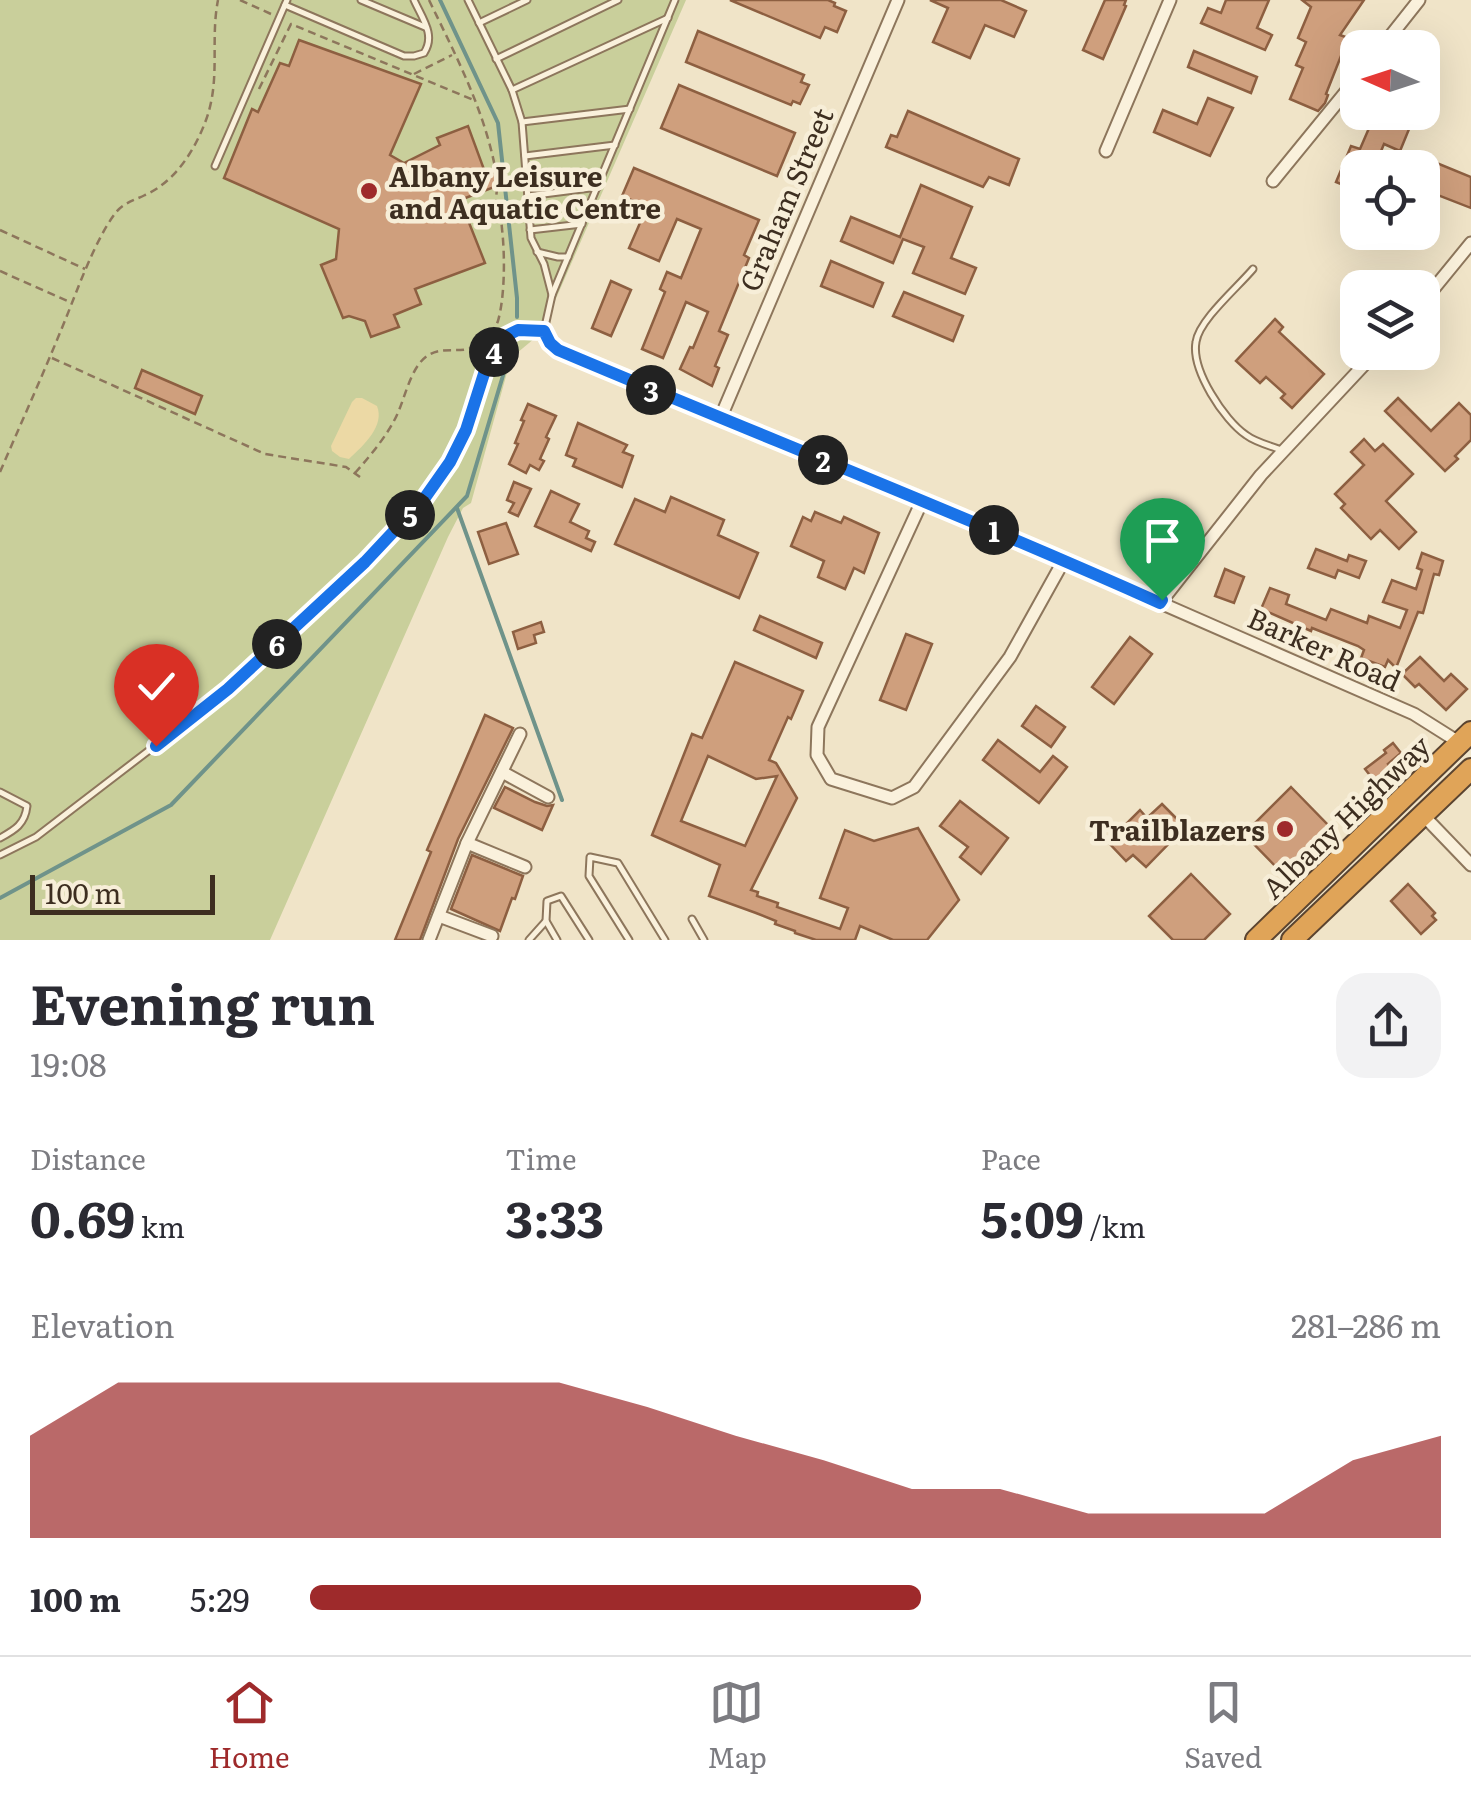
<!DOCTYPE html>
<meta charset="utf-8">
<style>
body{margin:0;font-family:Literata,serif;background:#f2f2f3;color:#2b2b33;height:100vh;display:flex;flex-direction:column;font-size:38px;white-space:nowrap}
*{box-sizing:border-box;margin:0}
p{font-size:32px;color:#7c7c81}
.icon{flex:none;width:55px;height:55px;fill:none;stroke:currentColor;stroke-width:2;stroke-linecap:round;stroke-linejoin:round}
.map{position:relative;height:940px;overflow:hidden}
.details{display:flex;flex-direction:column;background:#fff;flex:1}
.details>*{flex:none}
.needle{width:65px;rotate:273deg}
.tools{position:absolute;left:1340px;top:30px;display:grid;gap:20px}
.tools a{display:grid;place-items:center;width:100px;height:100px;border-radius:20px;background:#fff;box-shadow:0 10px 40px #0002;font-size:50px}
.scale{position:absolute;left:30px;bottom:25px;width:185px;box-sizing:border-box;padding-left:10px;border:5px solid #3d2e20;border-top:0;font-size:28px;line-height:35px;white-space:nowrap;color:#3d2e20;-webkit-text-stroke:8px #f7eed8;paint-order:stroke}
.pin{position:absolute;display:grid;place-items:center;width:85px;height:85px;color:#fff;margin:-102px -42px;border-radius:50% 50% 50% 0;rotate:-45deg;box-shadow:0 0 10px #0007}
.pin .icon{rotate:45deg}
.km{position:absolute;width:50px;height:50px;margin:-25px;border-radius:50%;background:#222;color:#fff;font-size:28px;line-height:50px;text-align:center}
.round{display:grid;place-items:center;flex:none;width:105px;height:105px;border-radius:30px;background:#f2f2f3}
.overview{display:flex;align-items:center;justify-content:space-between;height:170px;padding:0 30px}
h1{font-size:55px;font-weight:700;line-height:75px}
.metrics{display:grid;grid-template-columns:repeat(3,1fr);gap:15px;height:170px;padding:10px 30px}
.metrics div{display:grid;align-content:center}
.metrics b{font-size:50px;font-weight:700}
.metrics small{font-size:28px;font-weight:400}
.metrics p{font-size:28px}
.chart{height:280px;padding:20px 30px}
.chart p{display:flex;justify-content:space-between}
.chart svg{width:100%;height:180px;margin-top:10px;fill:#9e2a2b;opacity:.7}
ul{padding:0 30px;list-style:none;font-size:32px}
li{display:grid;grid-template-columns:160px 120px 1fr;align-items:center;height:75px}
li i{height:25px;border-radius:12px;background:#9e2a2b}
.menu{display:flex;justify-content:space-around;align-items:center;height:140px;border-top:2px solid #e1e1e2;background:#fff;font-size:28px;color:#7c7c81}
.menu a{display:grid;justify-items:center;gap:5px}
.menu .selected{color:#9e2a2b}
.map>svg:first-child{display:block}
.green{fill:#c9cf9b}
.sand{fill:#ecd9a5}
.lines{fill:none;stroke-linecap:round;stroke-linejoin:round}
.stream{stroke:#6f938a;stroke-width:4}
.building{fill:#cf9f7d;stroke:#8d5f41;stroke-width:2.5;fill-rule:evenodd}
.lane-casing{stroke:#8d765c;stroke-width:9}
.street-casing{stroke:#8d765c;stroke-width:15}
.highway-casing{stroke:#5b4430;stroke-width:24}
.path{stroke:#8d765c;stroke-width:2.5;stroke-dasharray:8 5;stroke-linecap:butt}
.lane{stroke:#faf1dc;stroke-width:5}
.street{stroke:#faf1dc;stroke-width:11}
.highway{stroke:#e0a458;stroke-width:20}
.route-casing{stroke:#fff;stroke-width:20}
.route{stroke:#1a73e8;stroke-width:12}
.poi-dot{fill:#9e2a2b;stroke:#f7eed8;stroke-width:4}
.labels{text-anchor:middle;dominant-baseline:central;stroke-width:9;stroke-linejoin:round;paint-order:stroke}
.poi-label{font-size:28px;font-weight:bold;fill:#3d2e20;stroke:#f7eed8;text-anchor:start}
.street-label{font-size:28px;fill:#3d2e20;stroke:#f7eed8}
</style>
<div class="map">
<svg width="1471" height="940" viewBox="0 0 1471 940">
<rect width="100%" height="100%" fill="#f0e4c8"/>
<!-- green -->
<path class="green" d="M 0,0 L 686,0 L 541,333 L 511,358 L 471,503 L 463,508 L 448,537 L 270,940 L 0,940 Z"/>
<!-- sand -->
<path class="sand" d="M 356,398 L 362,398 L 377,406 C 385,426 364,445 349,459 L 340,457 L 332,451 L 331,446 L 352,402 Z"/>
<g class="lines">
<!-- stream -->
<g class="stream">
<path d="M 440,0 L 498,123 L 517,298 L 517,317"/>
<path d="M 457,508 L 562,800"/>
<path d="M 0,898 L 171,805 L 467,496 L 510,352"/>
</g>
</g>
<!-- building -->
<g class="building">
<path d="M 730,0 L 828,0 L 835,3 L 834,6 L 846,11 L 837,32 L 825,27 L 820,38 Z"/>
<path d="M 930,0 L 1001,0 L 1026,11 L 1014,37 L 985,25 L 970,58 L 933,42 L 948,8 Z"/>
<path d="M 1105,0 L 1126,0 L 1124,5 L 1126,6 L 1103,59 L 1083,50 Z"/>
<path d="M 1226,0 L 1269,0 L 1257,28 L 1272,35 L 1265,50 L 1201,23 L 1208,8 L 1221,13 Z"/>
<path d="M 1302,0 L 1364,0 L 1340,35 L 1354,40 L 1346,58 L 1341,56 L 1326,94 L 1328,95 L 1325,103 L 1318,111 L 1290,99 L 1303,68 L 1296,65 L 1306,42 L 1298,38 L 1311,7 Z"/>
<path d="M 698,31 L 804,75 L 801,82 L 809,85 L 800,104 L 793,101 L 791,105 L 686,62 Z"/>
<path d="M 299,40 L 421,84 L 390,155 L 404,163 L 440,145 L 437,138 L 468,126 L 486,175 L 504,169 L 505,183 L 460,200 L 485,263 L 415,289 L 421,304 L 394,315 L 399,327 L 371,337 L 365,321 L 349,316 L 343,318 L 321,265 L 336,259 L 339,229 L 224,178 L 252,109 L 258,112 L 280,63 L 289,66 Z"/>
<path d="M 1194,51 L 1257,77 L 1251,93 L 1188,67 Z"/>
<path d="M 679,85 L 795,133 L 777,176 L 661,128 Z"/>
<path d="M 1208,98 L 1233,108 L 1210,156 L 1154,132 L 1163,110 L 1197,124 Z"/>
<path d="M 908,111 L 1019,159 L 1009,185 L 989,177 L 983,187 L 886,147 L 891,135 L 897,137 Z"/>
<path d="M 1376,112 L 1416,112 L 1400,151 L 1384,144 L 1374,168 L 1358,168 L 1358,191 L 1336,182 L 1351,146 L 1360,149 Z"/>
<path d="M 1422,157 L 1471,177 L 1471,208 L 1422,189 L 1422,168 L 1417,168 Z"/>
<path d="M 634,168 L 759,220 L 744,255 L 749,258 L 719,331 L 728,335 L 715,366 L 719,368 L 712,386 L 680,369 L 690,347 L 693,348 L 708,312 L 686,302 L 663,358 L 642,349 L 665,292 L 660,289 L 667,272 L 681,278 L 701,229 L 677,219 L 659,261 L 629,248 L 647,207 L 622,196 Z"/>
<path d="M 921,185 L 972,207 L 951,258 L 976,268 L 965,294 L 913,273 L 924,247 L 903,239 L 893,263 L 841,241 L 851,217 L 900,237 Z"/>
<path d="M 831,261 L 883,283 L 873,307 L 821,286 Z"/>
<path d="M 611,281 L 631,290 L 611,336 L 592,328 Z"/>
<path d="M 904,292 L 963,316 L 953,341 L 893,316 Z"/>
<path d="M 1275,319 L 1283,327 L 1279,332 L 1324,374 L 1292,408 L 1281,398 L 1285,394 L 1266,377 L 1260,383 L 1236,361 Z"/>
<path d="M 142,370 L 202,396 L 195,414 L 135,388 Z"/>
<path d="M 1398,398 L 1431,431 L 1459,403 L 1471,415 L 1471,440 L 1455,456 L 1458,459 L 1445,471 L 1385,411 Z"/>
<path d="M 528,404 L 556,416 L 546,437 L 549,439 L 540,459 L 544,461 L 539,470 L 530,465 L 526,473 L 509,464 L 518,444 L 515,443 L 524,421 L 521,420 Z"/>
<path d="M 578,423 L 627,445 L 623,452 L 633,456 L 622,487 L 573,466 L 576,459 L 566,455 Z"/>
<path d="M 1364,439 L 1375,451 L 1383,444 L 1413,474 L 1386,501 L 1416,532 L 1399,549 L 1380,530 L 1371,539 L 1341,508 L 1345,504 L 1335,494 L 1364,465 L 1351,452 Z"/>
<path d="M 514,482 L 531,489 L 518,516 L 509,512 L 514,503 L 507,500 Z"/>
<path d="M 551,491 L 579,504 L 570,522 L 589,531 L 586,538 L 595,542 L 591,551 L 535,526 Z"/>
<path d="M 671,497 L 724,520 L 718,535 L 758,553 L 739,598 L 615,544 L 635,499 L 665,512 Z"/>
<path d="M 815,512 L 841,523 L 844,517 L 879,533 L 864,573 L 854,568 L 845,589 L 818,577 L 824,561 L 791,546 L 803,517 L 811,521 Z"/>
<path d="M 506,523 L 518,554 L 489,564 L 478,532 Z"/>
<path d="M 1316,549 L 1347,561 L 1349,555 L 1366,561 L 1359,578 L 1338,570 L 1335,578 L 1308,568 Z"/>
<path d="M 1422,553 L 1443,561 L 1439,575 L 1434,574 L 1423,613 L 1418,612 L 1396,668 L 1388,660 L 1385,667 L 1361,658 L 1364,650 L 1358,646 L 1312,628 L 1311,631 L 1261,609 L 1270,588 L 1289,595 L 1286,604 L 1326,620 L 1331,609 L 1367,623 L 1369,616 L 1400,628 L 1407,610 L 1383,602 L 1392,580 L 1416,589 L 1422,570 L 1417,568 Z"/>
<path d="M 1225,569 L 1244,577 L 1234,603 L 1215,596 Z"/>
<path d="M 760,616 L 822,643 L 816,658 L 754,630 Z"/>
<path d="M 541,622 L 544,632 L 534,635 L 536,643 L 518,649 L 513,632 Z"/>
<path d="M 906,634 L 932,644 L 906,710 L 880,700 Z"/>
<path d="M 1130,637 L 1152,654 L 1114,704 L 1092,687 Z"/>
<path d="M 1420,657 L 1444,681 L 1451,674 L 1467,689 L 1446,710 L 1419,684 L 1415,687 L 1402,674 Z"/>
<path d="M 735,662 L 803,691 L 791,719 L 788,717 L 769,760 L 776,763 L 797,798 L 751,890 L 758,892 L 757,896 L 778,903 L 777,907 L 840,929 L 848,908 L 820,898 L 845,830 L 874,841 L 918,828 L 959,900 L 927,940 L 893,940 L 860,926 L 855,940 L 816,940 L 795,933 L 795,931 L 775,924 L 776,921 L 756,913 L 709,896 L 720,865 L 652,835 L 692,734 L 702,738 ZM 708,756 L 756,779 L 777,776 L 745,846 L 681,821 Z"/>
<path d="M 1036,706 L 1065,727 L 1051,747 L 1022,726 Z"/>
<path d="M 485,715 L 513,728 L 458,839 L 420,940 L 395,940 L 431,852 L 427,850 Z"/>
<path d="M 998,740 L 1040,772 L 1053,756 L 1067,767 L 1039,803 L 983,760 Z"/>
<path d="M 1393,743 L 1401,753 L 1388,764 L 1396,774 L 1380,788 L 1365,769 L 1386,753 L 1384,750 Z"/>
<path d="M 505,787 L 535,802 L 547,806 L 553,805 L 542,830 L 494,808 Z"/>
<path d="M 1291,787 L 1329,826 L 1282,873 L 1244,834 Z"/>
<path d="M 960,801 L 1008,838 L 981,874 L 960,857 L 968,847 L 940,826 Z"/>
<path d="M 1162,804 L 1185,827 L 1146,867 L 1133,855 L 1126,861 L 1108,842 L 1140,810 L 1147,818 Z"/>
<path d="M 472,855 L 523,876 L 515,899 L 512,898 L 500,931 L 451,909 Z"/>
<path d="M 1191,874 L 1230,914 L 1204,940 L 1173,940 L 1149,916 Z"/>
<path d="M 1408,884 L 1435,913 L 1432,916 L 1436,920 L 1421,934 L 1391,901 Z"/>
</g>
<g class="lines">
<defs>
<g id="lane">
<path d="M 361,0 L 425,27"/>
<path d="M 468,0 L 512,90 L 522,122 L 531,238 L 544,264 L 552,295"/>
<path d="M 285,5 L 404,56 L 414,56 L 424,53 C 436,35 422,18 414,0"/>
<path d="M 479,23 L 527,0"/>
<path d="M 496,59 L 618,0"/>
<path d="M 512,90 L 668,18"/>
<path d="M 522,122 L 630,109"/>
<path d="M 525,156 L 615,145"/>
<path d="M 215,166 L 287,0"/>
<path d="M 528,196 L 598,187"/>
<path d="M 530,230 L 582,224"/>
<path d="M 537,252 L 558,257 L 568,257"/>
<path d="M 1253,269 C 1238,287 1199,320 1196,342 C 1191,370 1224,420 1246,435 C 1255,442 1270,446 1282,450"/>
<path d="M 559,350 L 550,343 L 544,331 L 552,295 L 675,0"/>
<path d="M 0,792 L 27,806 C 25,824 15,830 0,838"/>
<path d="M 0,855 L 36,837 L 229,689 L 365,562 L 424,499 L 449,462 L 466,430 L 489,358 L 506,335 L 518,330 L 544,331"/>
<path d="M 692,919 L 704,940"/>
<path d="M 529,940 L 546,921"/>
<path d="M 557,940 L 546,921 L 547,901 L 561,896 L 589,940"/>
<path d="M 629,940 L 589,876 L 590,857 L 618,863 L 665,940"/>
</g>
<g id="street">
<path d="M 1381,48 L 1419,0"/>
<path d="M 1106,151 L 1170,0"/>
<path d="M 1273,181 L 1358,77"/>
<path d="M 1422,303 L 1471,243"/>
<path d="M 559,350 L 720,419 L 923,499 L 1414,714 L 1460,743"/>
<path d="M 720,419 L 898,0"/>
<path d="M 923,499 L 818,727 L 817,755 L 831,779 L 892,798 L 914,787 L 1010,657 L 1064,560"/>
<path d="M 1160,603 L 1261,475 L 1376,352"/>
<path d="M 502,772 L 548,797"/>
<path d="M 1422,814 L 1471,865"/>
<path d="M 467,843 L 525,867"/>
<path d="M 439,916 L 492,936"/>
<path d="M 429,940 L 467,843 L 520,734"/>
</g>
<g id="highway">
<path d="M 1256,940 L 1471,732"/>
<path d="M 1292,940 L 1471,769"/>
</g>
</defs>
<!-- lane casing -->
<use href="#lane" class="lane-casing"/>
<!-- street casing -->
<use href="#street" class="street-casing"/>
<!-- highway casing -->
<use href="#highway" class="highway-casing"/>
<!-- path -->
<g class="path">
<path d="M 240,0 L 271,14"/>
<path d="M 429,0 C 455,54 483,107 495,167"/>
<path d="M 414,74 L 452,55"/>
<path d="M 259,89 L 291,24 L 476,101"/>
<path d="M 0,230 L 85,269"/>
<path d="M 0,271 L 72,303"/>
<path d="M 52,358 L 265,454 L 346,467 L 360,477"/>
<path d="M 0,472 C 22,421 45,370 66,318 C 78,288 95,241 114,215 C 122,203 133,201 145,195 C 175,182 195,150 206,120 C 221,79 210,41 218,0"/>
<path d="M 355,473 C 370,456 386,437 396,417 C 405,399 410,368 427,356 C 446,343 466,359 485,339 C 490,333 495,329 498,321 C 505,296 505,255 502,229 C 501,216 501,227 498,214 C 495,205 496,194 498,184"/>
</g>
<!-- lane -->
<use href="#lane" class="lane"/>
<!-- street -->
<use href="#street" class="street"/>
<!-- highway -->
<use href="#highway" class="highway"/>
</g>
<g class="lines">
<defs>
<path id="route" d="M 156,746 L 228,689 L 365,562 L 424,499 L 450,462 L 466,430 L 489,358 L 506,336 L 518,330 L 544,331 L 550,343 L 558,350 C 759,435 961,514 1160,603 L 1162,600"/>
</defs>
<!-- route casing -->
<use href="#route" class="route-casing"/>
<!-- route -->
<use href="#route" class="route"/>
</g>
<!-- markers -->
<g class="poi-dot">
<circle cx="369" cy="191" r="10"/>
<circle cx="1285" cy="829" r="10"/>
</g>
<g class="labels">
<!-- poi labels -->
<g class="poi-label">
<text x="389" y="175">Albany Leisure<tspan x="389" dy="32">and Aquatic Centre</tspan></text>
<text x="1265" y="829" text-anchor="end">Trailblazers</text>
</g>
<!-- street labels -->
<g class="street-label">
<text transform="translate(785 199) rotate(-67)">Graham Street</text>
<text transform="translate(1325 648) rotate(24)">Barker Road</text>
<text transform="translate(1345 816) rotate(-44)">Albany Highway</text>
</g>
</g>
</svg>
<div class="tools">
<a><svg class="needle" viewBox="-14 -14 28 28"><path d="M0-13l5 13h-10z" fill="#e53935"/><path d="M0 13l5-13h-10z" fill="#7c7c81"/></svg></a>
<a><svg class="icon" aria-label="locate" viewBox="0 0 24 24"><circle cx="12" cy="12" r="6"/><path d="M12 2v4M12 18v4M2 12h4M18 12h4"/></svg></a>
<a><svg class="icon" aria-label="layers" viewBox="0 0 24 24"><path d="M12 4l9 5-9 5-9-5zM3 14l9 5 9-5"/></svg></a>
</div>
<div class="scale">100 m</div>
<div class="pin" style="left:1162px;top:600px;background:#1e9e55"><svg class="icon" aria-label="arrive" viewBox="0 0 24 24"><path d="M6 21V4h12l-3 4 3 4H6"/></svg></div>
<div class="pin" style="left:156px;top:746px;background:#d93025"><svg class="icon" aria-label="check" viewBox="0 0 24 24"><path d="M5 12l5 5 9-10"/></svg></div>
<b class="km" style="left:994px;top:530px">1</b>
<b class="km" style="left:823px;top:460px">2</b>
<b class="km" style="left:651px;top:390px">3</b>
<b class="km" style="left:494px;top:352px">4</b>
<b class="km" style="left:410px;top:515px">5</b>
<b class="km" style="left:277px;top:644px">6</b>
</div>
<section class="details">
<div class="overview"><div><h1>Evening run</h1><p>19:08</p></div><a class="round"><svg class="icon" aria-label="share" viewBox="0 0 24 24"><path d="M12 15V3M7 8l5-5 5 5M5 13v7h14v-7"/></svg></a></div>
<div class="metrics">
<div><p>Distance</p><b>0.69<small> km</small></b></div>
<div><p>Time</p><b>3:33</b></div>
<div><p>Pace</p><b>5:09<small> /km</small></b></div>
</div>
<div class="chart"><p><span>Elevation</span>281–286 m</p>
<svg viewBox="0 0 160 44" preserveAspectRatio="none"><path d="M0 44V19L10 6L20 6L30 6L40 6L50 6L60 6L70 12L80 19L90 25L100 32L110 32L120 38L130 38L140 38L150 25L160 19V44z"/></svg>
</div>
<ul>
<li><b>100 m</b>5:29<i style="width:54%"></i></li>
</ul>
</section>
<nav class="menu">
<a class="selected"><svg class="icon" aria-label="home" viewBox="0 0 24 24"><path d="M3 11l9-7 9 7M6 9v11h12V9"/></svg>Home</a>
<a><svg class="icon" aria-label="map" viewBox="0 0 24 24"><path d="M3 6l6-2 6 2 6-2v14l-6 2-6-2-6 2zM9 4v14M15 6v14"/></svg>Map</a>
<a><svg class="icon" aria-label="saved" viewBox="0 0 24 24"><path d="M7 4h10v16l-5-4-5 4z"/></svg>Saved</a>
</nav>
